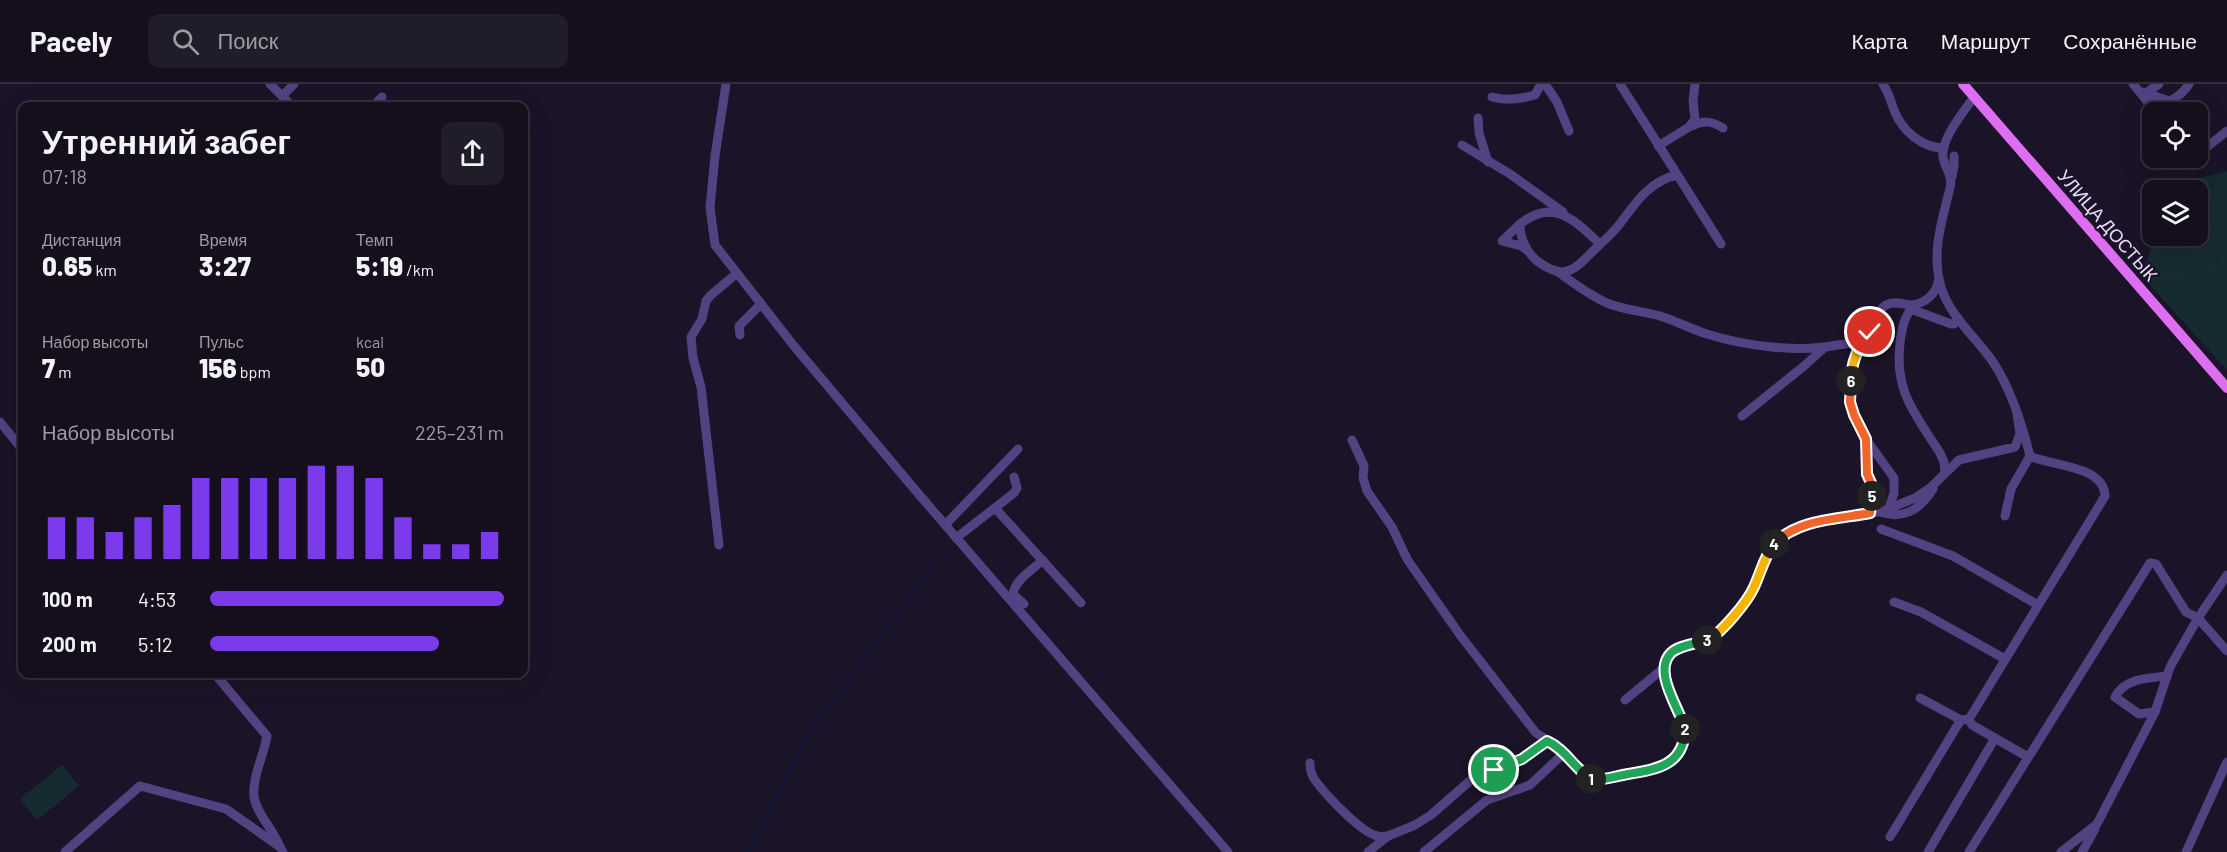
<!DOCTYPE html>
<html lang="ru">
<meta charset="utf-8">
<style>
body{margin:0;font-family:Barlow,sans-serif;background:#211c2a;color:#f1f3f6;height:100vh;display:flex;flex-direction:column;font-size:22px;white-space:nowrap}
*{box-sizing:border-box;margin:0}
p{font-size:20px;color:#9d9ca4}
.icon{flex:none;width:33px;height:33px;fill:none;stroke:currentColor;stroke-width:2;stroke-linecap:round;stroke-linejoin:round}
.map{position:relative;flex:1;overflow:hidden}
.panel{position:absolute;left:18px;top:18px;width:510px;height:576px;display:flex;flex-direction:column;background:#140e1d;border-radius:12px;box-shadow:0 6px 24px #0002,0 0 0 2px #332e3b}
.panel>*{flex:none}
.fabs{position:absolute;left:2142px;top:18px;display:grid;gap:12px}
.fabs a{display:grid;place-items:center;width:66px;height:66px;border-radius:12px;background:#140e1d;box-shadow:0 6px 24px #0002,0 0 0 2px #332e3b;font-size:30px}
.pin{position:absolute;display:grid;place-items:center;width:51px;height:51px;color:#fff;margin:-26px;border:3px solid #fff;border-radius:50%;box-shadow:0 2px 6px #0007}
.km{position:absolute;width:30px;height:30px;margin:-15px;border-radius:50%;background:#222;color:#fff;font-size:16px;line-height:30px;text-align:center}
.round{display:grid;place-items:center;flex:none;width:63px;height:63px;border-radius:12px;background:#211c2a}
.overview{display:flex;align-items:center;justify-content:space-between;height:102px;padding:0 24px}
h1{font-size:33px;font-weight:800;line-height:45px}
.stats{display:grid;grid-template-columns:repeat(3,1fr);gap:9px;height:102px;padding:6px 24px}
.stats div{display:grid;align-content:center}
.stats b{font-size:26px;font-weight:800}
.stats small{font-size:16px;font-weight:400}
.stats p{font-size:16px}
.chart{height:168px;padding:12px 24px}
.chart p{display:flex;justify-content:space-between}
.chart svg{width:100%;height:108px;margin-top:6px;stroke:#7c3aed;stroke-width:6}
ul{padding:0 24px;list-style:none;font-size:20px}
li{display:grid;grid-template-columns:96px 72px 1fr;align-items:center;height:45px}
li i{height:15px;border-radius:8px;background:#7c3aed}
header{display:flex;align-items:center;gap:36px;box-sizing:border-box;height:84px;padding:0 30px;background:#140e1d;border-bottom:2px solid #332e3b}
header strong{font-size:28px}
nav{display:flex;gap:33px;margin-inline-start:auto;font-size:21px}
.search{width:420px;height:54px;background:#211c2a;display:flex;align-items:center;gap:15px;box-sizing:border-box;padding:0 21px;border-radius:12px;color:#9d9ca4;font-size:22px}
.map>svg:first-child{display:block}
.green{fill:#162b30}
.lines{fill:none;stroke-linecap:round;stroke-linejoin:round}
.stream{stroke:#101742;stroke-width:2}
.minor{stroke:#534281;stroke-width:9}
.major{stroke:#de6ef1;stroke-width:10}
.split-1-casing{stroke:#fff;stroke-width:12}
.split-2-casing{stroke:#fff;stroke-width:12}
.split-3-casing{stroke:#fff;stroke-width:12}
.split-4-casing{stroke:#fff;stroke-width:12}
.split-5-casing{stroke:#fff;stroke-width:12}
.split-6-casing{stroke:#fff;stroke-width:12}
.split-7-casing{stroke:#fff;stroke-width:12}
.split-1{stroke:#22a559;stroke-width:8}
.split-2{stroke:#22a559;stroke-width:8}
.split-3{stroke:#22a559;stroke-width:8}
.split-4{stroke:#f5b400;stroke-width:8}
.split-5{stroke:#f0652b;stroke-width:8}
.split-6{stroke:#f0652b;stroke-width:8}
.split-7{stroke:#f5b400;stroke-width:8}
.labels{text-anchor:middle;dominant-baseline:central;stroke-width:4.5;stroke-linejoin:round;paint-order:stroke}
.street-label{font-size:18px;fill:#e7dcfc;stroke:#1b1327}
</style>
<header>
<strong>Pacely</strong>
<div class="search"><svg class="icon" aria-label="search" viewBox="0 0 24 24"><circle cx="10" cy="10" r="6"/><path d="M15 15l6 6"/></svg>Поиск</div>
<nav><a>Карта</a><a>Маршрут</a><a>Сохранённые</a></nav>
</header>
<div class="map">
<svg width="2227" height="768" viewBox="0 0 2227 768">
<rect width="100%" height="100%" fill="#1b1327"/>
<!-- green -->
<g class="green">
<path d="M 2227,87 L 2227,286 L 2147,198 L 2142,190 L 2156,152 L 2198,152 L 2198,106 L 2176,106 L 2177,105 L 2197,95 Z"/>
<path d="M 62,681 L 79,702 L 37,736 L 20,715 Z"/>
</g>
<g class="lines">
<!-- stream -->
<path class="stream" d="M 747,768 L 813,644 L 934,482"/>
<!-- minor -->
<g class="minor">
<path d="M 270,0 L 292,22"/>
<path d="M 726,0 L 715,72 L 710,123 L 715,161 L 794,262 L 922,414 L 1228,768"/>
<path d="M 1545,0 L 1557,18 L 1569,47"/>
<path d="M 1620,0 L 1721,160"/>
<path d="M 1883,0 C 1890,11 1890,15 1894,26 C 1902,47 1922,64 1944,64"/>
<path d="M 2133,0 L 2156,28"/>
<path d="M 2141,8 L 2146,9 L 2159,0"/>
<path d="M 2146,9 L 2169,17"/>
<path d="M 282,12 L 294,0"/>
<path d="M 1492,13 C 1506,17 1521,15 1535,11 L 1541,0"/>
<path d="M 2148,19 C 2165,22 2180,14 2189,0"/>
<path d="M 373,22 L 382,13"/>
<path d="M 1478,34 L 1479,49 L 1488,78"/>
<path d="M 1692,42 C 1704,36 1712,37 1723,44"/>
<path d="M 1462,61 L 1510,90 L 1563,128"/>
<path d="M 1658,62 L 1689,43 L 1695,35 L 1693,17 L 1695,0"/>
<path d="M 2198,70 L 2227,47"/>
<path d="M 1952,93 L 1954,82 L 1954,72"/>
<path d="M 1520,140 L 1502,157 L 1521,162 L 1527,166"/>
<path d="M 1600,160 C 1575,137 1554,113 1520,140 C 1520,155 1526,167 1537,177 C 1544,182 1553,188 1562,188 C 1574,187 1582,178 1589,171 C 1599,161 1610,152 1619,141 C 1635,120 1649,97 1677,91"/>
<path d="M 1557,187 C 1572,198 1589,211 1607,219 C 1624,226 1642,227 1660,232 C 1676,237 1691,245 1707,250 C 1745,262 1798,269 1837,261 C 1845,260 1856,260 1864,255 C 1875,248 1873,229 1886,221 C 1895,216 1904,221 1913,221 C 1925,219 1936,210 1938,198"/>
<path d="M 1914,221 C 1904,233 1902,243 1900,259 C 1894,307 1915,330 1940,369 L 1944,378 L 1945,389"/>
<path d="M 1911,225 L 1951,240 L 1954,240 L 1958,234"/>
<path d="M 740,251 L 739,242 L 761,220"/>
<path d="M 1864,255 L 1853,276 L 1850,318 L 1854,331 L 1866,355 L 1894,394 L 1894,409 L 1889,424"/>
<path d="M 1742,332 L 1804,282 L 1824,264"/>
<path d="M 0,338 L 22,365"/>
<path d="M 1866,355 L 1867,390 L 1873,409 L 1870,429"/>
<path d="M 1352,356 L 1364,382 L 1363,394 L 1367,407 L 1392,443 L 1407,475 L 1460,551 L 1536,649 L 1556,661 L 1580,689 L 1592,696 L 1609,695 L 1644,688 L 1669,679 L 1675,674 L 1685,657 L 1685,645 L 1668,606 L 1665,580 L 1671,569 L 1681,563 L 1705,557 L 1718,549 L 1746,517 L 1753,506 L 1768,468 L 1776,457 L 1807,440 L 1883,427 L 1915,414 L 1930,404 L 1959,376 L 2015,363 L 2020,350 L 2017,329"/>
<path d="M 995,424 L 1081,519"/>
<path d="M 1880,428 C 1904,436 1920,426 1933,405"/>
<path d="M 2005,432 L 2011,405 L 2030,372"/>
<path d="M 945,441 L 1018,365"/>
<path d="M 1881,445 L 1953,472 L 2038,521"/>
<path d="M 956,454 L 1014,409 L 1017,404 L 1014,393"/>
<path d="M 719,461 L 701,303 L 693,274 L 691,253 L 702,235 L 706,217 L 711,211 L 736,190"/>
<path d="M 1894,518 L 1921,528 L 2005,575"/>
<path d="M 1024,520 L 1013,510 C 1015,496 1033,485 1043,476"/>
<path d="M 215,590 L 267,652 C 264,671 252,693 254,713 C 257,731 274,746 280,763"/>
<path d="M 1920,614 L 1961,636"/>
<path d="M 1625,616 L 1665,583"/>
<path d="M 2155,628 L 2139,630 L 2115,613 C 2125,594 2149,594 2167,592"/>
<path d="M 1969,635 L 1972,641 L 2028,673"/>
<path d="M 1310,679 C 1310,685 1311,691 1315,696 C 1325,710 1362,750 1378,752 C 1381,753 1385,752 1388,752"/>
<path d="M 1890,753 L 1957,642 L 1961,636 L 1969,635 L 2105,412 C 2104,381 2050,382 2030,372 C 2022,340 2011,305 1993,278 C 1976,253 1950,233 1941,203 C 1931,168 1942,137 1950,104 C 1953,91 1945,85 1943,73 C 1940,56 1965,26 1974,13"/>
<path d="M 65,768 L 140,702 L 226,725 L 280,763 L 283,768"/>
<path d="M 1368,768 L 1388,752 L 1415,741 L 1431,731 L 1472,695 L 1522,675 L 1547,657"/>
<path d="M 1424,768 L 1487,716 L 1530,701 L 1564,669"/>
<path d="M 1928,768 L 1995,654"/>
<path d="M 1969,768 L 2150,479 L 2156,480 L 2186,528 L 2198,534 L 2227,567"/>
<path d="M 2061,768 L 2097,740 L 2155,628 L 2170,583 L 2198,534 L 2227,491"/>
<path d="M 2082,768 L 2095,745"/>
<path d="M 2186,768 L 2227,678"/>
</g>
<!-- major -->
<path class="major" d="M 1963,0 L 2227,304"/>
</g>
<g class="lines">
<defs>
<path id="split-1" d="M 1494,686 L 1522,675 L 1547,657 C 1565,665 1574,684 1591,695"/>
<path id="split-2" d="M 1591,695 C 1604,697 1615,692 1628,690 C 1658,685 1684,681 1685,645"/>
<path id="split-3" d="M 1685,645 C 1680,625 1652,588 1671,569 C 1679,561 1696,560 1707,556"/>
<path id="split-4" d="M 1707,556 C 1720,551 1748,517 1754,503 C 1761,488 1764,473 1774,460"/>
<path id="split-5" d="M 1774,460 C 1797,435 1839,435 1870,429 L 1872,412"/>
<path id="split-6" d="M 1851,297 L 1850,318 L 1854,331 L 1866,355 L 1867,390 L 1871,399 L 1872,412"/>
<path id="split-7" d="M 1851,297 C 1851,280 1858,261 1870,248"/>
</defs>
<!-- split-1 casing -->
<use href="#split-1" class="split-1-casing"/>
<!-- split-2 casing -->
<use href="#split-2" class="split-2-casing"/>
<!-- split-3 casing -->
<use href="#split-3" class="split-3-casing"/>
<!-- split-4 casing -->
<use href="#split-4" class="split-4-casing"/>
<!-- split-5 casing -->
<use href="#split-5" class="split-5-casing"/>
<!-- split-6 casing -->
<use href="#split-6" class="split-6-casing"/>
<!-- split-7 casing -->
<use href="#split-7" class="split-7-casing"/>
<!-- split-1 -->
<use href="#split-1" class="split-1"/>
<!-- split-2 -->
<use href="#split-2" class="split-2"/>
<!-- split-3 -->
<use href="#split-3" class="split-3"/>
<!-- split-4 -->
<use href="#split-4" class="split-4"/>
<!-- split-5 -->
<use href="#split-5" class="split-5"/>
<!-- split-6 -->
<use href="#split-6" class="split-6"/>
<!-- split-7 -->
<use href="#split-7" class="split-7"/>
</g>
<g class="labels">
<!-- street labels -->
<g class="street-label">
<text transform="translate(2108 141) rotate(49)">УЛИЦА ДОСТЫК</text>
</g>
</g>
</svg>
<div class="fabs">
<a><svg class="icon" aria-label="locate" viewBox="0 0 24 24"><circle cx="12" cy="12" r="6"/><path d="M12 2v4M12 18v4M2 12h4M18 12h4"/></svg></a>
<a><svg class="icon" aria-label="layers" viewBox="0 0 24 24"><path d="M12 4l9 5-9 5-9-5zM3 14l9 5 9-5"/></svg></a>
</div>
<div class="pin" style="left:1494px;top:686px;background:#1e9e55"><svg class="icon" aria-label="arrive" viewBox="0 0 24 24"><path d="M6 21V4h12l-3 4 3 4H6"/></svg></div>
<div class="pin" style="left:1870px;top:248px;background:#d93025"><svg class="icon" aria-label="check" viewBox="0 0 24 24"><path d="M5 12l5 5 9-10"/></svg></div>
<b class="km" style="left:1591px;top:695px">1</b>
<b class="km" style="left:1685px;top:645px">2</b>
<b class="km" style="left:1707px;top:556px">3</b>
<b class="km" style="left:1774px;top:460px">4</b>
<b class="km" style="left:1872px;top:412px">5</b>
<b class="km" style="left:1851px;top:297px">6</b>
<section class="panel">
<div class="overview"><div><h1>Утренний забег</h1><p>07:18</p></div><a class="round"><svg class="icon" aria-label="share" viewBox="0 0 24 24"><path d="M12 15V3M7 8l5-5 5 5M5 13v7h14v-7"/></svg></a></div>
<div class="stats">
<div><p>Дистанция</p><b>0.65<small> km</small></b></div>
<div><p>Время</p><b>3:27</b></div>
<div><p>Темп</p><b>5:19<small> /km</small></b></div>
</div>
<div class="stats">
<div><p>Набор высоты</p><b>7<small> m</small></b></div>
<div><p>Пульс</p><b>156<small> bpm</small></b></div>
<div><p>kcal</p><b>50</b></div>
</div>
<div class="chart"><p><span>Набор высоты</span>225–231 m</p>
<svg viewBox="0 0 160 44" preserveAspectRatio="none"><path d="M5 44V27M15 44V27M25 44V33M35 44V27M45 44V22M55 44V11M65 44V11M75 44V11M85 44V11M95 44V6M105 44V6M115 44V11M125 44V27M135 44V38M145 44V38M155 44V33"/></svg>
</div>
<ul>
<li><b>100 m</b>4:53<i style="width:100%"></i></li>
<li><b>200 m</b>5:12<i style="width:78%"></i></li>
</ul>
</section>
</div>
